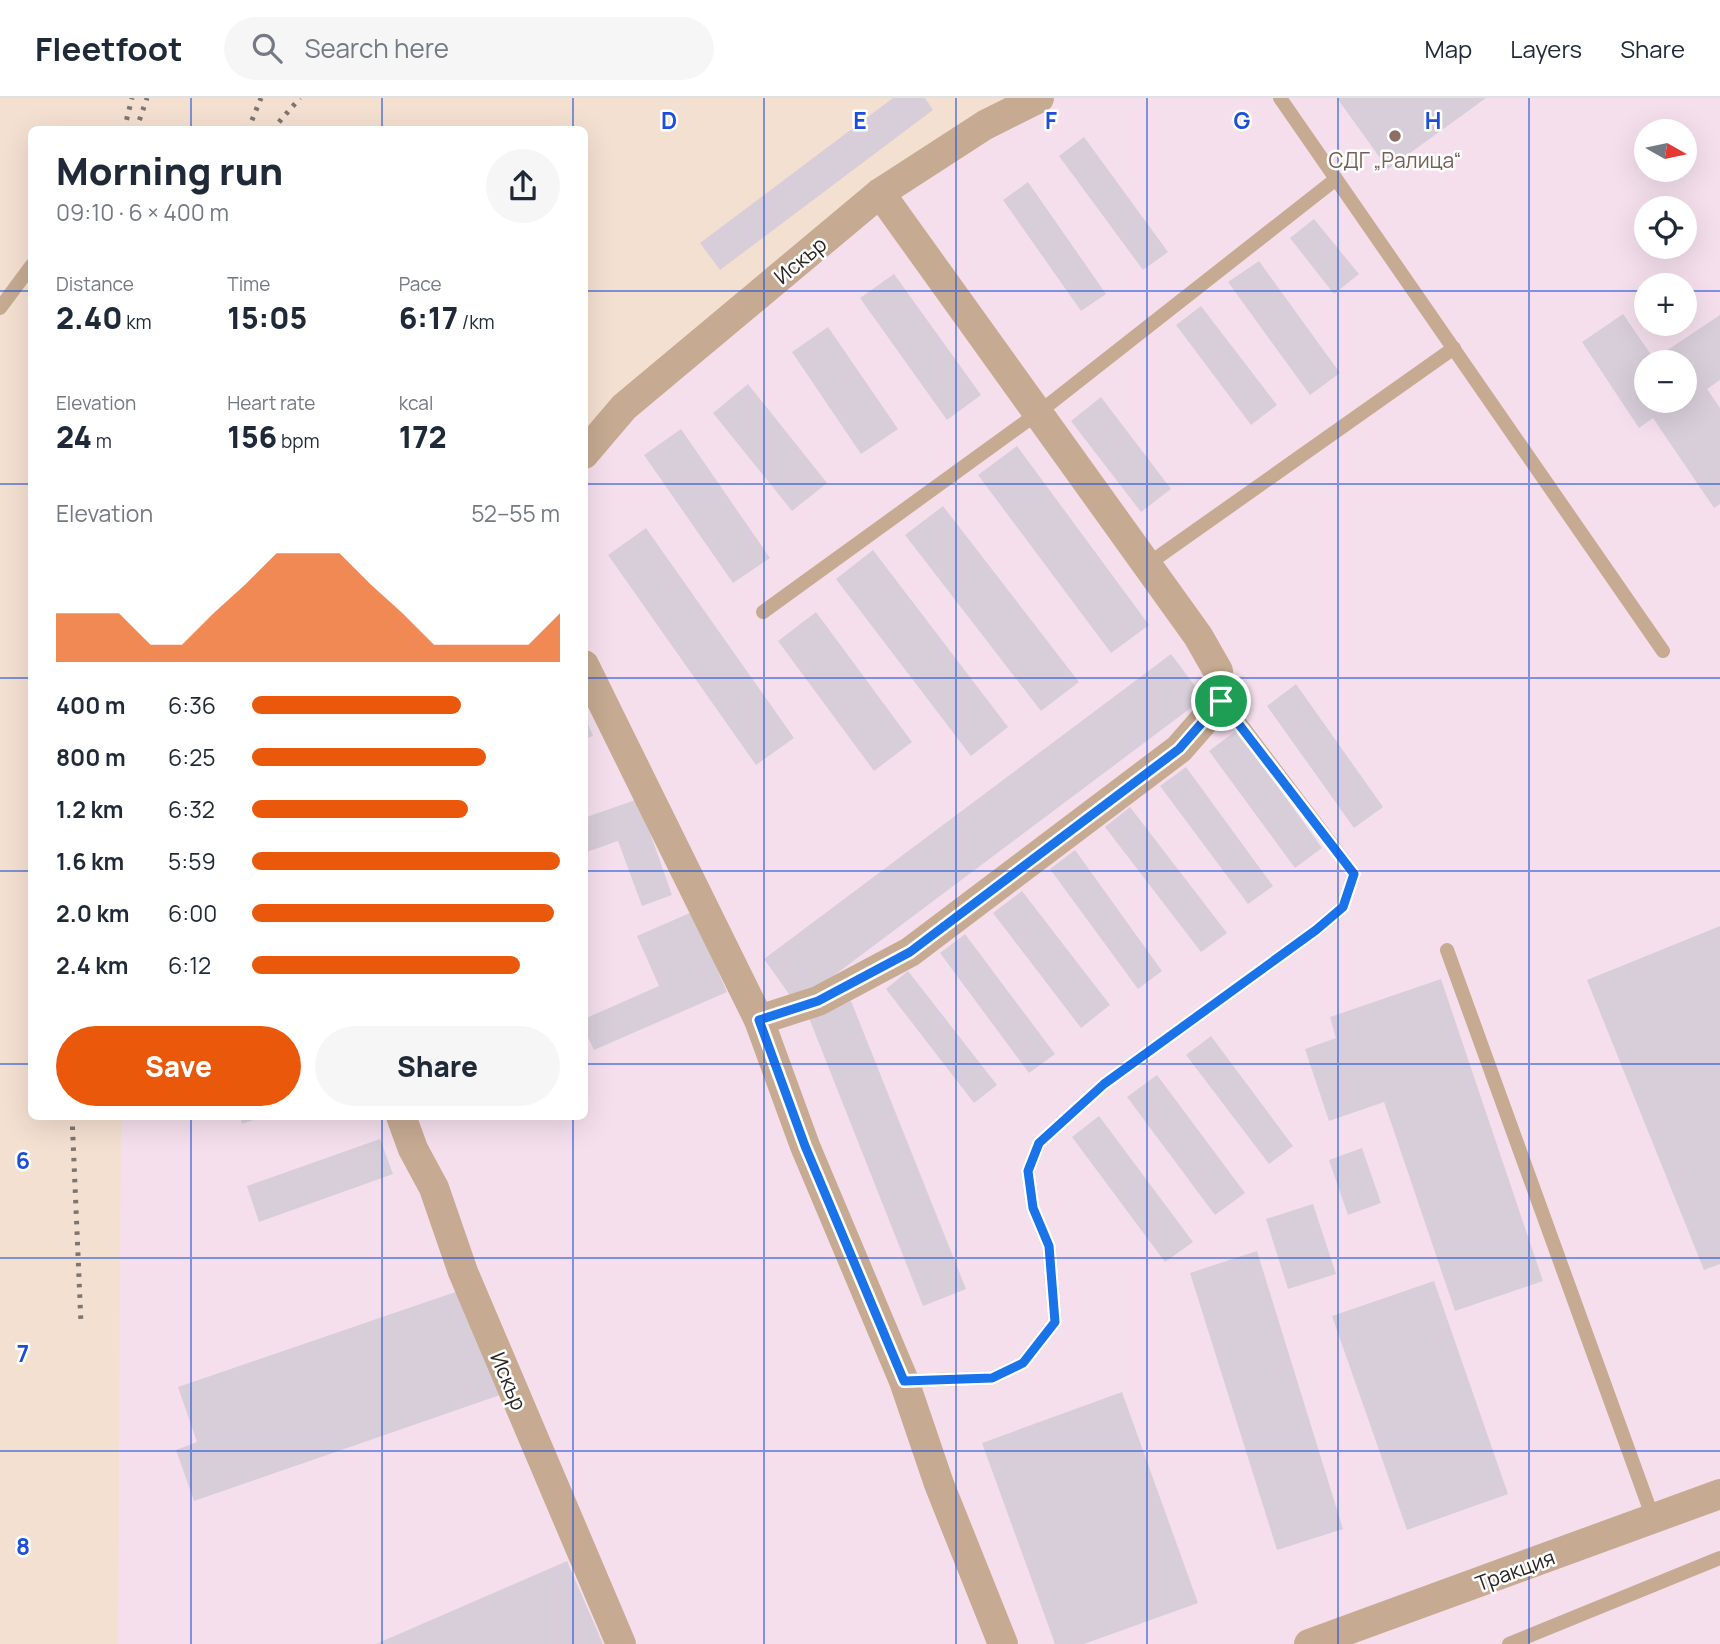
<!DOCTYPE html>
<meta charset="utf-8">
<style>
body{margin:0;font-family:Manrope,sans-serif;background:#f6f6f7;color:#1f2937;height:100vh;display:flex;flex-direction:column;font-size:26px;white-space:nowrap}
*{box-sizing:border-box;margin:0}
p{font-size:23px;color:#747a83}
.icon{flex:none;width:38px;height:38px;fill:none;stroke:currentColor;stroke-width:2;stroke-linecap:round;stroke-linejoin:round}
.map{position:relative;flex:1;overflow:hidden}
.drawer{position:absolute;left:28px;top:28px;width:560px;height:994px;display:flex;flex-direction:column;background:#fff;border-radius:10px;box-shadow:0 7px 28px #0002}
.drawer>*{flex:none}
.needle{width:46px;rotate:99deg}
.fabs{position:absolute;left:1634px;top:21px;display:grid;gap:14px}
.fabs a{display:grid;place-items:center;width:63px;height:63px;border-radius:50%;background:#fff;box-shadow:0 7px 28px #0002;font-size:35px}
.pin{position:absolute;display:grid;place-items:center;width:60px;height:60px;color:#fff;margin:-30px;border:4px solid #fff;border-radius:50%;box-shadow:0 2px 7px #0007}
.round{display:grid;place-items:center;flex:none;width:74px;height:74px;border-radius:37px;background:#f6f6f7}
.overview{display:flex;align-items:center;justify-content:space-between;height:119px;padding:0 28px}
h1{font-size:38px;font-weight:800;line-height:52px}
.metrics{display:grid;grid-template-columns:repeat(3,1fr);gap:10px;height:119px;padding:7px 28px}
.metrics div{display:grid;align-content:center}
.metrics b{font-size:30px;font-weight:800}
.metrics small{font-size:19px;font-weight:400}
.metrics p{font-size:19px}
.chart{height:196px;padding:14px 28px}
.chart p{display:flex;justify-content:space-between}
.chart svg{width:100%;height:126px;margin-top:7px;fill:#ea580c;opacity:.7}
.cta{display:flex;gap:14px;margin-top:auto;padding:14px 28px}
.cta a{flex:1;height:80px;border-radius:42px;background:#ea580c;color:#fff;font-size:28px;font-weight:800;line-height:80px;text-align:center}
.cta a+a{background:#f6f6f7;color:#1f2937}
ul{padding:0 28px;list-style:none;font-size:23px}
li{display:grid;grid-template-columns:112px 84px 1fr;align-items:center;height:52px}
li i{height:18px;border-radius:9px;background:#ea580c}
header{display:flex;align-items:center;gap:42px;box-sizing:border-box;height:98px;padding:0 35px;background:#fff;border-bottom:2px solid #e0e1e3}
header strong{font-size:33px}
nav{display:flex;gap:38px;margin-inline-start:auto;font-size:24px}
.search{width:490px;height:63px;background:#f6f6f7;display:flex;align-items:center;gap:18px;box-sizing:border-box;padding:0 24px;border-radius:38px;color:#747a83;font-size:26px}
.map>svg:first-child{display:block}
.industrial{fill:#f5dfed;fill-rule:evenodd}
.built{fill:#f4e0d1}
.building{fill:#d8ceda;fill-rule:evenodd}
.lines{fill:none;stroke-linecap:round;stroke-linejoin:round}
.lane{stroke:#c6aa92;stroke-width:14}
.street{stroke:#c6aa92;stroke-width:30}
.rail{stroke:#7d756f;stroke-width:5;stroke-dasharray:3.5 7;stroke-linecap:butt}
.route-casing{stroke:#fff;stroke-width:14}
.route{stroke:#1a73e8;stroke-width:9}
.grid{fill:none;stroke:#1d4ed8;stroke-width:2;stroke-opacity:0.55}
.education-dot{fill:#8d6e63;stroke:#fff;stroke-width:2.5}
.labels{text-anchor:middle;dominant-baseline:central;stroke-width:5;stroke-linejoin:round;paint-order:stroke}
.education-label{font-size:21px;fill:#785e54;stroke:#fff}
.street-label{font-size:21px;fill:#2a2522;stroke:#fff}
.grid-label{font-size:23px;text-anchor:middle;font-weight:bold;fill:#1d4ed8;stroke:#fff;stroke-width:5;stroke-linejoin:round;paint-order:stroke}
</style>
<header>
<strong>Fleetfoot</strong>
<div class="search"><svg class="icon" aria-label="search" viewBox="0 0 24 24"><circle cx="10" cy="10" r="6"/><path d="M15 15l6 6"/></svg>Search here</div>
<nav><a>Map</a><a>Layers</a><a>Share</a></nav>
</header>
<div class="map">
<svg width="1720" height="1546" viewBox="0 0 1720 1546">
<rect width="100%" height="100%" fill="#fbeee4"/>
<!-- industrial -->
<path class="industrial" d="M 0,0 L 1720,0 L 1720,1546 L 0,1546 ZM 32,32 L 584,32 L 584,1018 L 32,1018 ZM 1647,33 L 1685,33 L 1685,72 L 1647,72 ZM 1647,110 L 1685,110 L 1685,149 L 1647,149 ZM 1647,187 L 1685,187 L 1685,226 L 1647,226 ZM 1647,264 L 1685,264 L 1685,303 L 1647,303 Z"/>
<!-- built -->
<path class="built" d="M 0,0 L 1039,0 L 985,27 L 585,356 L 584,32 L 32,32 L 32,1018 L 121,1019 L 118,1546 L 0,1546 Z"/>
<!-- building -->
<g class="building">
<path d="M 893,0 L 925,0 L 933,12 L 720,172 L 700,145 Z"/>
<path d="M 1337,0 L 1486,0 L 1388,71 Z"/>
<path d="M 1084,39 L 1168,154 L 1143,172 L 1059,58 Z"/>
<path d="M 1028,84 L 1106,196 L 1081,213 L 1003,102 Z"/>
<path d="M 1314,121 L 1359,176 L 1334,196 L 1290,140 Z"/>
<path d="M 1259,163 L 1340,275 L 1310,297 L 1228,184 Z"/>
<path d="M 894,176 L 981,297 L 947,322 L 860,200 Z"/>
<path d="M 1201,208 L 1277,307 L 1251,327 L 1176,227 Z"/>
<path d="M 1623,216 L 1654,261 L 1720,217 L 1720,282 L 1707,291 L 1720,310 L 1720,406 L 1714,410 L 1653,320 L 1639,330 L 1582,244 ZM 1647,264 L 1685,264 L 1685,303 L 1647,303 Z"/>
<path d="M 828,229 L 898,331 L 861,356 L 792,254 Z"/>
<path d="M 748,286 L 827,385 L 792,413 L 713,315 Z"/>
<path d="M 1101,299 L 1171,391 L 1141,414 L 1071,323 Z"/>
<path d="M 681,331 L 770,460 L 733,485 L 644,357 Z"/>
<path d="M 1017,348 L 1149,527 L 1111,555 L 978,377 Z"/>
<path d="M 943,408 L 1079,584 L 1041,613 L 905,437 Z"/>
<path d="M 646,430 L 794,640 L 756,667 L 608,457 Z"/>
<path d="M 873,452 L 1008,629 L 971,658 L 836,481 Z"/>
<path d="M 816,514 L 912,644 L 874,673 L 778,543 Z"/>
<path d="M 1171,556 L 1204,600 L 796,906 L 764,861 Z"/>
<path d="M 1296,586 L 1383,709 L 1354,730 L 1267,608 Z"/>
<path d="M 584,616 L 593,638 L 584,641 Z"/>
<path d="M 1237,632 L 1322,750 L 1295,770 L 1209,653 Z"/>
<path d="M 1186,669 L 1273,788 L 1248,806 L 1160,688 Z"/>
<path d="M 638,701 L 672,797 L 642,808 L 618,743 L 584,755 L 584,720 Z"/>
<path d="M 1130,709 L 1227,835 L 1201,854 L 1105,729 Z"/>
<path d="M 1075,752 L 1162,873 L 1138,891 L 1050,771 Z"/>
<path d="M 1022,793 L 1110,907 L 1081,930 L 993,815 Z"/>
<path d="M 692,814 L 727,894 L 594,952 L 584,931 L 584,921 L 659,888 L 637,838 Z"/>
<path d="M 1720,828 L 1720,1166 L 1704,1172 L 1587,882 Z"/>
<path d="M 965,836 L 1055,956 L 1029,975 L 940,855 Z"/>
<path d="M 908,873 L 997,987 L 974,1005 L 886,891 Z"/>
<path d="M 1441,881 L 1543,1183 L 1455,1213 L 1384,1004 L 1329,1023 L 1305,951 L 1336,940 L 1330,919 Z"/>
<path d="M 851,903 L 966,1191 L 923,1208 L 809,920 Z"/>
<path d="M 1211,938 L 1293,1048 L 1269,1066 L 1186,957 Z"/>
<path d="M 1157,977 L 1245,1095 L 1215,1117 L 1127,999 Z"/>
<path d="M 240,1018 L 263,1018 L 263,1019 L 242,1026 Z"/>
<path d="M 1099,1018 L 1193,1144 L 1165,1164 L 1072,1039 Z"/>
<path d="M 380,1041 L 393,1076 L 259,1124 L 247,1088 Z"/>
<path d="M 1362,1050 L 1381,1105 L 1348,1117 L 1329,1062 Z"/>
<path d="M 1313,1106 L 1336,1176 L 1288,1191 L 1266,1121 Z"/>
<path d="M 1257,1153 L 1343,1431 L 1277,1452 L 1190,1175 Z"/>
<path d="M 1434,1183 L 1508,1396 L 1407,1432 L 1332,1218 Z"/>
<path d="M 467,1190 L 503,1296 L 194,1403 L 176,1352 L 197,1344 L 178,1289 Z"/>
<path d="M 1122,1294 L 1198,1505 L 1084,1546 L 1055,1546 L 982,1345 Z"/>
<path d="M 567,1463 L 603,1546 L 376,1546 Z"/>
</g>
<g class="lines">
<!-- lane -->
<g class="lane">
<path d="M 1280,0 L 1663,553"/>
<path d="M 0,210 L 32,167"/>
<path d="M 1148,466 L 1454,250"/>
<path d="M 763,514 L 1038,315 L 1336,81"/>
<path d="M 1447,852 L 1653,1420"/>
<path d="M 904,1283 L 992,1280 L 1023,1265 L 1055,1224 L 1049,1148 L 1033,1110 L 1028,1073 L 1039,1045 L 1104,986 L 1316,832 L 1343,809 L 1354,776 L 1234,617 L 1221,603"/>
<path d="M 1509,1546 L 1720,1460"/>
</g>
<!-- street -->
<g class="street">
<path d="M 584,356 L 624,309 L 880,95 L 985,27 L 1039,0"/>
<path d="M 584,567 L 759,922 L 805,1048 L 904,1283 L 939,1386 L 1003,1546"/>
<path d="M 759,922 L 818,903 L 910,854 L 1179,651 L 1221,603 L 1218,573 L 1198,538 L 880,95"/>
<path d="M 401,1018 L 413,1051 L 434,1090 L 463,1174 L 621,1546"/>
<path d="M 1309,1546 L 1720,1396"/>
</g>
<!-- rail -->
<g class="rail">
<path d="M 124,32 L 132,0"/>
<path d="M 136,32 L 147,0"/>
<path d="M 248,32 L 261,0"/>
<path d="M 272,32 L 300,0"/>
<path d="M 72,1018 L 81,1226"/>
</g>
</g>
<g class="lines">
<defs>
<path id="route" d="M 1221,603 L 1354,776 L 1343,809 L 1316,832 L 1104,986 L 1039,1045 L 1028,1073 L 1033,1110 L 1049,1148 L 1055,1224 L 1023,1265 L 992,1280 L 904,1283 L 805,1048 L 759,922 L 818,903 L 910,854 L 1179,651 Z"/>
</defs>
<!-- route casing -->
<use href="#route" class="route-casing"/>
<!-- route -->
<use href="#route" class="route"/>
</g>
<!-- grid -->
<path class="grid" d="M 191,0 L 191,32M 382,0 L 382,32M 573,0 L 573,32M 764,0 L 764,1546M 956,0 L 956,1546M 1147,0 L 1147,1546M 1338,0 L 1338,1546M 1529,0 L 1529,1546M 0,193 L 32,193M 584,193 L 1647,193M 1685,193 L 1720,193M 0,386 L 32,386M 584,386 L 1720,386M 0,580 L 32,580M 584,580 L 1720,580M 0,773 L 32,773M 584,773 L 1720,773M 0,966 L 32,966M 584,966 L 1720,966M 191,1018 L 191,1546M 382,1018 L 382,1546M 573,1018 L 573,1546M 0,1160 L 1720,1160M 0,1353 L 1720,1353"/>
<!-- markers -->
<circle class="education-dot" cx="1395" cy="38" r="7"/>
<g class="labels">
<!-- education labels -->
<g class="education-label">
<text x="1395" y="62">СДГ „Ралица“</text>
</g>
<!-- street labels -->
<g class="street-label">
<text transform="translate(800 162) rotate(-40)">Искър</text>
<text transform="translate(509 1283) rotate(67)">Искър</text>
<text transform="translate(1515 1472) rotate(-20)">Тракция</text>
</g>
</g>
<g class="grid-label">
<text x="669" y="31">D</text>
<text x="860" y="31">E</text>
<text x="1051" y="31">F</text>
<text x="1242" y="31">G</text>
<text x="1433" y="31">H</text>
<text x="23" y="1071">6</text>
<text x="23" y="1264">7</text>
<text x="23" y="1457">8</text>
</g>
</svg>
<div class="fabs">
<a><svg class="needle" viewBox="-14 -14 28 28"><path d="M0-13l5 13h-10z" fill="#e53935"/><path d="M0 13l5-13h-10z" fill="#747a83"/></svg></a>
<a><svg class="icon" aria-label="locate" viewBox="0 0 24 24"><circle cx="12" cy="12" r="6"/><path d="M12 2v4M12 18v4M2 12h4M18 12h4"/></svg></a>
<a>+</a>
<a>−</a>
</div>
<div class="pin" style="left:1221px;top:603px;background:#1e9e55"><svg class="icon" aria-label="arrive" viewBox="0 0 24 24"><path d="M6 21V4h12l-3 4 3 4H6"/></svg></div>
<section class="drawer">
<div class="overview"><div><h1>Morning run</h1><p>09:10 · 6 × 400 m</p></div><a class="round"><svg class="icon" aria-label="share" viewBox="0 0 24 24"><path d="M12 15V3M7 8l5-5 5 5M5 13v7h14v-7"/></svg></a></div>
<div class="metrics">
<div><p>Distance</p><b>2.40<small> km</small></b></div>
<div><p>Time</p><b>15:05</b></div>
<div><p>Pace</p><b>6:17<small> /km</small></b></div>
</div>
<div class="metrics">
<div><p>Elevation</p><b>24<small> m</small></b></div>
<div><p>Heart rate</p><b>156<small> bpm</small></b></div>
<div><p>kcal</p><b>172</b></div>
</div>
<div class="chart"><p><span>Elevation</span>52–55 m</p>
<svg viewBox="0 0 160 44" preserveAspectRatio="none"><path d="M0 44V27L10 27L20 27L30 38L40 38L50 27L60 17L70 6L80 6L90 6L100 17L110 27L120 38L130 38L140 38L150 38L160 27V44z"/></svg>
</div>
<ul>
<li><b>400 m</b>6:36<i style="width:68%"></i></li>
<li><b>800 m</b>6:25<i style="width:76%"></i></li>
<li><b>1.2 km</b>6:32<i style="width:70%"></i></li>
<li><b>1.6 km</b>5:59<i style="width:100%"></i></li>
<li><b>2.0 km</b>6:00<i style="width:98%"></i></li>
<li><b>2.4 km</b>6:12<i style="width:87%"></i></li>
</ul>
<div class="cta"><a>Save</a><a>Share</a></div>
</section>
</div>
